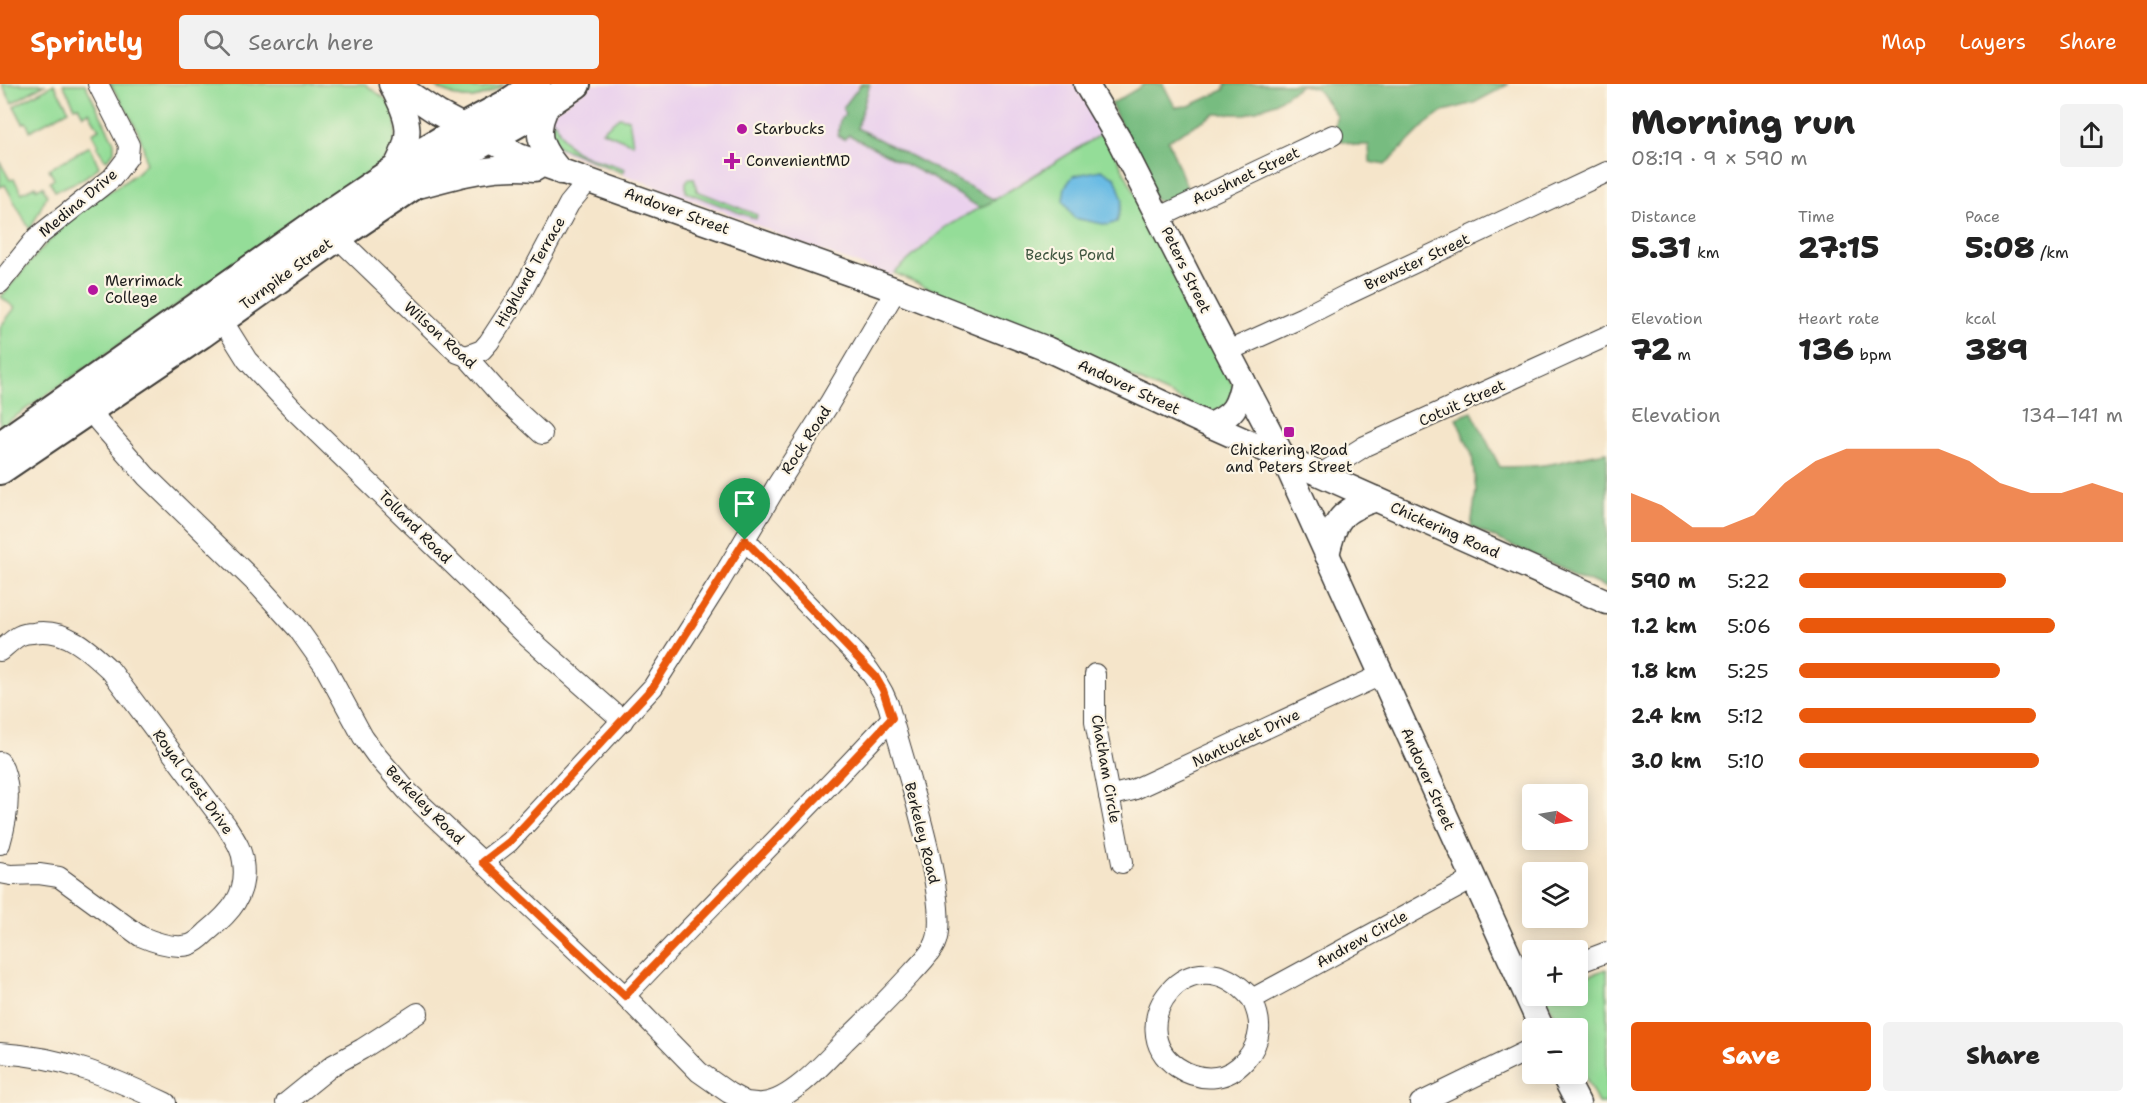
<!DOCTYPE html>
<meta charset="utf-8">
<style>
body{margin:0;font-family:"Shantell Sans",sans-serif;background:#f2f2f2;color:#222;height:100vh;display:flex;flex-direction:column;font-size:22px;white-space:nowrap}
*{box-sizing:border-box;margin:0}
p{font-size:20px;color:#767676}
.icon{flex:none;width:33px;height:33px;fill:none;stroke:currentColor;stroke-width:2;stroke-linecap:round;stroke-linejoin:round}
.map{position:relative;flex:1;overflow:hidden}
.drawer{display:flex;flex-direction:column;background:#fff;width:540px}
.drawer>*{flex:none}
.needle{width:39px;rotate:101deg}
.controls{position:absolute;left:1522px;top:700px;display:grid;gap:12px}
.controls a{display:grid;place-items:center;width:66px;height:66px;border-radius:6px;background:#fff;box-shadow:0 3px 15px #0003;font-size:30px}
.pin{position:absolute;display:grid;place-items:center;width:51px;height:51px;color:#fff;margin:-62px -26px;border-radius:50% 50% 50% 0;rotate:-45deg;box-shadow:0 0 6px #0007}
.pin .icon{rotate:45deg}
.round{display:grid;place-items:center;flex:none;width:63px;height:63px;border-radius:6px;background:#f2f2f2}
.headline{display:flex;align-items:center;justify-content:space-between;height:102px;padding:0 24px}
h1{font-size:33px;font-weight:800;line-height:45px}
.stats{display:grid;grid-template-columns:repeat(3,1fr);gap:9px;height:102px;padding:6px 24px}
.stats div{display:grid;align-content:center}
.stats b{font-size:30px;font-weight:800}
.stats small{font-size:16px;font-weight:400}
.stats p{font-size:16px}
.chart{height:168px;padding:12px 24px}
.chart p{display:flex;justify-content:space-between}
.chart svg{width:100%;height:108px;margin-top:6px;fill:#ea580c;opacity:.7}
.primary-button{display:flex;gap:12px;margin-top:auto;padding:12px 24px}
.primary-button a{flex:1;height:69px;border-radius:6px;background:#ea580c;color:#fff;font-size:24px;font-weight:800;line-height:69px;text-align:center}
.primary-button a+a{background:#f2f2f2;color:#222}
ul{padding:0 24px;list-style:none;font-size:20px}
li{display:grid;grid-template-columns:96px 72px 1fr;align-items:center;height:45px}
li i{height:15px;border-radius:8px;background:#ea580c}
header{display:flex;align-items:center;gap:36px;box-sizing:border-box;height:84px;padding:0 30px;background:#ea580c;color:#fff}
header strong{font-size:28px}
nav{display:flex;gap:33px;margin-inline-start:auto;font-size:21px}
.search{width:420px;height:54px;background:#f2f2f2;display:flex;align-items:center;gap:15px;box-sizing:border-box;padding:0 21px;border-radius:6px;color:#767676;font-size:22px}
main{display:flex;flex:1;min-height:0}
.map>svg:first-child{display:block}
.built{fill:#ead1ed}
.green{fill:#94dd98;stroke:#587c5a;stroke-width:1.5}
.forest{fill:#77bc80;stroke:#4a6c4e;stroke-width:1.5}
.water{fill:#69bbe4;stroke:#426c80;stroke-width:1.5}
.lines{fill:none;stroke-linecap:round;stroke-linejoin:round}
.minor-casing{stroke:#3d3a36;stroke-width:22}
.major-casing{stroke:#3d3a36;stroke-width:27}
.highway-casing{stroke:#3d3a36;stroke-width:32}
.minor{stroke:#fff;stroke-width:20}
.major{stroke:#fff;stroke-width:24}
.highway{stroke:#fff;stroke-width:28}
.route-casing{stroke:#fff;stroke-width:12}
.route{stroke:#ea580c;stroke-width:8}
.poi-dot{fill:#b5179e;stroke:#fcf5e5;stroke-width:2}
.labels{text-anchor:middle;dominant-baseline:central;stroke-width:4.5;stroke-linejoin:round;paint-order:stroke}
.poi-label{font-size:15px;fill:#1c1c1c;stroke:#fcf5e5;text-anchor:start}
.street-label{font-size:15px;fill:#1c1c1c;stroke:#fcf5e5}
.park-label{font-size:15px;fill:#405641;stroke:#fcf5e5}
</style>
<header>
<strong>Sprintly</strong>
<div class="search"><svg class="icon" aria-label="search" viewBox="0 0 24 24"><circle cx="10" cy="10" r="6"/><path d="M15 15l6 6"/></svg>Search here</div>
<nav><a>Map</a><a>Layers</a><a>Share</a></nav>
</header>
<main>
<div class="map">
<svg width="1607" height="1019" viewBox="0 0 1607 1019">
<rect width="100%" height="100%" fill="#fcf5e5"/>
<filter id="ink" filterUnits="userSpaceOnUse"><feTurbulence type="fractalNoise" baseFrequency=".0167" numOctaves="2"/><feDisplacementMap in="SourceGraphic" scale="12" xChannelSelector="R" yChannelSelector="G"/><feConvolveMatrix kernelMatrix="1 2 1 2 8 2 1 2 1" color-interpolation-filters="sRGB"/></filter>
<filter id="wash" filterUnits="userSpaceOnUse"><feTurbulence type="fractalNoise" baseFrequency=".008" numOctaves="4" result="noise"/><feDisplacementMap in="SourceGraphic" scale="24" xChannelSelector="R" yChannelSelector="G"/><feGaussianBlur stdDeviation="1.35" result="paint"/><feColorMatrix in="noise" values="0 0 0 0 0 0 0 0 0 0 0 0 0 0 0 0 0 1.4 0 .05"/><feComposite in="paint" operator="in"/></filter>
<g filter="url(#wash)">
<rect width="100%" height="100%" fill="#f5e5ca"/>
<!-- built -->
<path class="built" d="M 592,0 L 1076,0 L 1104,48 L 995,116 L 947,142 L 891,192 L 796,158 L 738,133 L 555,65 L 549,32 Z"/>
<!-- green -->
<g class="green">
<path d="M 2,0 L 45,0 L 12,19 Z"/>
<path d="M 54,0 L 69,26 L 30,47 L 26,38 L 23,39 L 14,22 Z"/>
<path d="M 63,0 L 85,0 L 114,58 L 114,67 L 107,76 L 104,74 L 97,63 L 99,61 L 92,49 L 99,45 L 89,28 L 83,31 L 78,22 L 75,23 Z"/>
<path d="M 110,0 L 365,0 L 388,17 L 395,27 L 396,47 L 393,66 L 379,81 L 0,343 L 0,243 L 15,224 L 1,213 C 25,184 57,144 87,122 C 106,107 131,98 146,79 C 144,50 125,23 110,0 Z"/>
<path d="M 431,0 L 453,0 L 482,5 L 505,0 C 475,19 461,19 431,0 Z"/>
<path d="M 619,33 L 629,35 L 633,60 L 602,47 Z"/>
<path d="M 553,37 L 556,39 C 568,75 594,73 625,85 L 623,89 L 559,63 L 553,56 L 550,40 Z"/>
<path d="M 1104,48 L 1234,304 L 1227,321 L 1212,328 L 1203,326 L 1075,267 L 894,189 L 947,142 L 1002,111 Z"/>
<path d="M 90,62 L 99,83 L 81,96 L 55,107 L 50,98 L 54,95 L 49,85 Z"/>
<path d="M 0,78 L 10,96 L 14,95 L 22,109 L 35,102 L 37,105 L 43,102 L 47,111 L 30,146 L 5,101 L 0,103 Z"/>
<path d="M 689,94 L 694,94 L 697,107 L 757,131 L 756,135 L 686,108 L 686,98 Z"/>
<path d="M 1607,885 L 1607,1019 L 1598,1019 L 1578,978 L 1578,945 L 1562,945 L 1545,912 L 1578,912 L 1578,895 Z"/>
</g>
<!-- forest -->
<g class="forest">
<path d="M 861,0 L 870,0 L 857,44 L 995,116 L 980,124 L 932,94 L 849,51 L 844,55 L 838,52 L 840,35 L 845,31 L 843,24 Z"/>
<path d="M 1145,0 L 1163,0 L 1175,23 L 1189,22 L 1224,6 L 1226,0 L 1509,0 L 1474,19 L 1444,27 L 1426,40 L 1385,81 L 1370,78 L 1369,61 L 1355,61 L 1340,56 L 1335,44 L 1336,31 L 1316,4 L 1301,1 L 1275,19 L 1246,30 L 1215,30 L 1168,56 L 1189,109 L 1166,120 L 1155,115 L 1111,20 Z"/>
<path d="M 1472,328 L 1500,383 C 1519,383 1538,383 1556,379 C 1574,375 1590,370 1607,368 L 1607,504 L 1471,443 L 1476,407 L 1472,371 L 1456,334 Z"/>
</g>
<!-- water -->
<path class="water" d="M 1101,86 L 1115,93 L 1123,116 L 1117,138 L 1108,141 L 1074,134 L 1063,116 L 1065,103 L 1073,92 Z"/>
</g>
<g filter="url(#ink)">
<g class="lines">
<defs>
<g id="minor">
<path d="M 1160,133 L 1333,51"/>
<path d="M 337,153 L 449,261 L 458,269 L 466,272 L 504,315 L 542,350"/>
<path d="M 0,199 L 37,153 L 112,94 L 128,73 L 129,61 L 98,0"/>
<path d="M 222,236 L 247,276 L 292,324 L 529,554 L 623,637"/>
<path d="M 1228,267 L 1303,233 L 1346,211 L 1607,88"/>
<path d="M 466,272 L 482,266 L 489,258 L 523,206 L 569,120 L 589,96"/>
<path d="M 91,324 L 99,338 L 146,392 L 259,502 L 298,545 L 325,583 L 363,653 L 376,671 L 408,708 L 625,912 L 699,988 L 729,1009 L 746,1018 L 756,1019"/>
<path d="M 1321,390 L 1365,362 L 1607,252"/>
<path d="M 745,456 L 859,574 C 872,589 881,602 888,620 C 900,666 953,822 935,860 C 930,871 920,880 912,889 C 891,912 868,935 845,957 C 826,977 790,1018 762,1019"/>
<path d="M 0,567 C 6,562 12,556 19,552 C 23,550 28,549 33,549 C 65,543 89,566 111,587 L 226,741 C 233,753 242,764 243,778 C 248,811 230,829 207,848 C 202,853 196,859 189,861 C 173,865 154,858 140,852 L 59,793 L 39,790 L 11,791 L 0,789"/>
<path d="M 1095,590 L 1095,638 L 1122,779"/>
<path d="M 0,678 C 13,701 7,736 0,760"/>
<path d="M 1109,712 L 1133,706 L 1381,591"/>
<path d="M 483,778 L 509,758 L 653,603 L 719,499 L 776,403 L 829,320 L 896,206"/>
<path d="M 1578,879 L 1607,868"/>
<path d="M 625,912 C 713,818 805,729 892,634"/>
<path d="M 1252,915 C 1256,925 1260,935 1259,946 C 1257,968 1238,990 1216,993 C 1201,995 1189,991 1177,983 C 1119,944 1190,843 1252,915 L 1473,795"/>
<path d="M 0,969 C 64,973 108,992 166,1019"/>
<path d="M 286,1019 L 333,981 L 362,965 L 418,929"/>
<path d="M 1420,1019 L 1533,964"/>
</g>
<g id="major">
<path d="M 391,0 C 410,38 415,50 393,88"/>
<path d="M 395,0 L 438,29 L 519,72 L 896,206 L 1047,265 L 1205,339 L 1607,518"/>
<path d="M 1086,0 L 1118,54 L 1201,217 L 1283,373 L 1542,945"/>
<path d="M 550,17 C 532,47 539,63 561,88"/>
<path d="M 422,101 C 461,90 494,81 535,85"/>
<path d="M 1210,341 C 1234,331 1238,322 1243,297"/>
<path d="M 1327,471 C 1335,435 1340,427 1376,415"/>
<path d="M 1563,990 L 1578,1019"/>
</g>
<g id="highway">
<path d="M 0,362 L 328,131 L 413,74 L 464,43 L 507,20 L 536,0"/>
<path d="M 0,386 L 201,250 L 337,153 L 447,79 L 519,38 L 576,0"/>
</g>
</defs>
<!-- minor casing -->
<use href="#minor" class="minor-casing"/>
<!-- major casing -->
<use href="#major" class="major-casing"/>
<!-- highway casing -->
<use href="#highway" class="highway-casing"/>
<!-- minor -->
<use href="#minor" class="minor"/>
<!-- major -->
<use href="#major" class="major"/>
<!-- highway -->
<use href="#highway" class="highway"/>
</g>
</g>
<g class="lines" filter="url(#ink)">
<defs>
<path id="route" d="M 745,456 L 875,592 L 883,606 L 892,634 C 805,729 713,818 625,912 L 483,778 L 509,758 L 653,603 Z"/>
</defs>
<!-- route casing -->
<use href="#route" class="route-casing"/>
<!-- route -->
<use href="#route" class="route"/>
</g>
<!-- markers -->
<g class="poi-dot">
<circle cx="742" cy="45" r="6"/>
<path d="M729 68h6v6h6v6h-6v6h-6v-6h-6v-6h6z"/>
<circle cx="93" cy="206" r="6"/>
<rect x="1283" y="342" width="12" height="12" rx="3"/>
</g>
<g class="labels">
<!-- poi labels -->
<g class="poi-label">
<text x="754" y="45">Starbucks</text>
<text x="746" y="77">ConvenientMD</text>
<text x="105" y="197">Merrimack<tspan x="105" dy="17">College</tspan></text>
<text x="1289" y="366" text-anchor="middle">Chickering Road<tspan x="1289" dy="17">and Peters Street</tspan></text>
</g>
<!-- street labels -->
<g class="street-label">
<text transform="translate(1246 92) rotate(-25)">Acushnet Street</text>
<text transform="translate(78 119) rotate(-40)">Medina Drive</text>
<text transform="translate(677 127) rotate(20)">Andover Street</text>
<text transform="translate(1417 178) rotate(-25)">Brewster Street</text>
<text transform="translate(1186 186) rotate(64)">Peters Street</text>
<text transform="translate(530 188) rotate(-60)">Highland Terrace</text>
<text transform="translate(286 190) rotate(-36)">Turnpike Street</text>
<text transform="translate(440 251) rotate(42)">Wilson Road</text>
<text transform="translate(1129 303) rotate(25)">Andover Street</text>
<text transform="translate(1462 319) rotate(-24)">Cotuit Street</text>
<text transform="translate(806 356) rotate(-57)">Rock Road</text>
<text transform="translate(415 443) rotate(45)">Tolland Road</text>
<text transform="translate(1445 446) rotate(24)">Chickering Road</text>
<text transform="translate(1246 654) rotate(-25)">Nantucket Drive</text>
<text transform="translate(1106 685) rotate(80)">Chatham Circle</text>
<text transform="translate(1428 695) rotate(66)">Andover Street</text>
<text transform="translate(193 698) rotate(54)">Royal Crest Drive</text>
<text transform="translate(425 721) rotate(45)">Berkeley Road</text>
<text transform="translate(922 749) rotate(76)">Berkeley Road</text>
<text transform="translate(1362 855) rotate(-29)">Andrew Circle</text>
</g>
<!-- park labels -->
<g class="park-label">
<text x="1070" y="171">Beckys Pond</text>
</g>
</g>
</svg>
<div class="controls">
<a><svg class="needle" viewBox="-14 -14 28 28"><path d="M0-13l5 13h-10z" fill="#e53935"/><path d="M0 13l5-13h-10z" fill="#767676"/></svg></a>
<a><svg class="icon" aria-label="layers" viewBox="0 0 24 24"><path d="M12 4l9 5-9 5-9-5zM3 14l9 5 9-5"/></svg></a>
<a>+</a>
<a>−</a>
</div>
<div class="pin" style="left:745px;top:456px;background:#1e9e55"><svg class="icon" aria-label="arrive" viewBox="0 0 24 24"><path d="M6 21V4h12l-3 4 3 4H6"/></svg></div>
</div>
<section class="drawer">
<div class="headline"><div><h1>Morning run</h1><p>08:19 · 9 × 590 m</p></div><a class="round"><svg class="icon" aria-label="share" viewBox="0 0 24 24"><path d="M12 15V3M7 8l5-5 5 5M5 13v7h14v-7"/></svg></a></div>
<div class="stats">
<div><p>Distance</p><b>5.31<small> km</small></b></div>
<div><p>Time</p><b>27:15</b></div>
<div><p>Pace</p><b>5:08<small> /km</small></b></div>
</div>
<div class="stats">
<div><p>Elevation</p><b>72<small> m</small></b></div>
<div><p>Heart rate</p><b>136<small> bpm</small></b></div>
<div><p>kcal</p><b>389</b></div>
</div>
<div class="chart"><p><span>Elevation</span>134–141 m</p>
<svg viewBox="0 0 160 44" preserveAspectRatio="none"><path d="M0 44V24L10 29L20 38L30 38L40 33L50 20L60 11L70 6L80 6L90 6L100 6L110 11L120 20L130 24L140 24L150 20L160 24V44z"/></svg>
</div>
<ul>
<li><b>590 m</b>5:22<i style="width:64%"></i></li>
<li><b>1.2 km</b>5:06<i style="width:79%"></i></li>
<li><b>1.8 km</b>5:25<i style="width:62%"></i></li>
<li><b>2.4 km</b>5:12<i style="width:73%"></i></li>
<li><b>3.0 km</b>5:10<i style="width:74%"></i></li>
</ul>
<div class="primary-button"><a>Save</a><a>Share</a></div>
</section>
</main>
